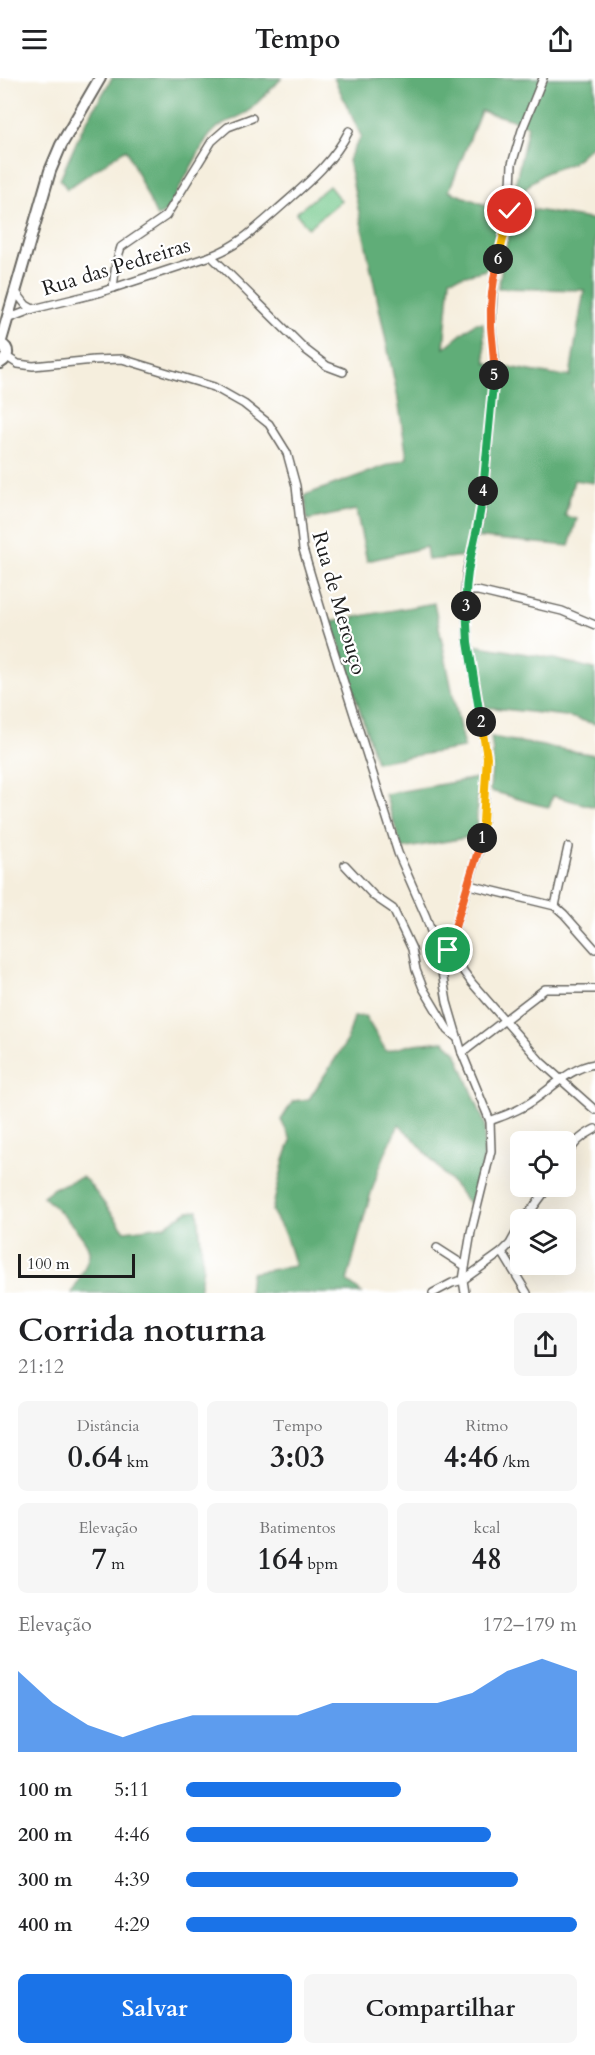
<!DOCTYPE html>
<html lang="pt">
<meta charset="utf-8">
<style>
body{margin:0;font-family:Cardo,serif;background:#f6f6f6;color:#202124;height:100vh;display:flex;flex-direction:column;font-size:22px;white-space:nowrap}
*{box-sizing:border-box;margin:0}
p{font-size:20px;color:#757577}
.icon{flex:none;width:33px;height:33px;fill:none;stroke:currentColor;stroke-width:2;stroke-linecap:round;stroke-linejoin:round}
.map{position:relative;height:1215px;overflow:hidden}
.panel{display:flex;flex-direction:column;background:#fff;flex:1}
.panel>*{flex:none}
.controls{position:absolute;left:510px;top:1053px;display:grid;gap:12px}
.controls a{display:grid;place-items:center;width:66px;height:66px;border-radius:9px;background:#fff;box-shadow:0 6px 24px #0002;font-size:30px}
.scale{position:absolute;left:18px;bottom:15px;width:117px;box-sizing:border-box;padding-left:6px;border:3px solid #1c1c1c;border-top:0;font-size:16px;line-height:21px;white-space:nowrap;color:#1c1c1c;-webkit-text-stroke:4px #fff;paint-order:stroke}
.pin{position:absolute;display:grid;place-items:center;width:51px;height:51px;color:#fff;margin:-26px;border:3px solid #fff;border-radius:50%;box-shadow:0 2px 6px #0007}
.km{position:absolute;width:30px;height:30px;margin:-15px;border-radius:50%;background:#222;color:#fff;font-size:16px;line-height:30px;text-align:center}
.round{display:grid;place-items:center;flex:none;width:63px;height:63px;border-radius:9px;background:#f6f6f6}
.overview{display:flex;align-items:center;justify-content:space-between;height:102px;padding:0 18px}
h1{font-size:33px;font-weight:700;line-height:45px}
.stats{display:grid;grid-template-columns:repeat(3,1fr);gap:9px;height:102px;padding:6px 18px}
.stats div{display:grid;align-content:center;border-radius:9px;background:#f6f6f6;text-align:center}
.stats b{font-size:30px;font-weight:700}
.stats small{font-size:16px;font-weight:400}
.stats p{font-size:16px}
.chart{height:168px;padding:12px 18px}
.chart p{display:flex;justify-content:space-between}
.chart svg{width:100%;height:108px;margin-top:6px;fill:#1a73e8;opacity:.7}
.action{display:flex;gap:12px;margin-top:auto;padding:12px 18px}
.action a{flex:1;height:69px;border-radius:9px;background:#1a73e8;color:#fff;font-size:24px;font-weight:700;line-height:69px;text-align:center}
.action a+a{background:#f6f6f6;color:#202124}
ul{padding:0 18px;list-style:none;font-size:20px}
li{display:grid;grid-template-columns:96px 72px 1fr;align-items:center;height:45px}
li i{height:15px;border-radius:8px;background:#1a73e8}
header{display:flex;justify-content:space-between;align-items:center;height:78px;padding:0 18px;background:#fff;font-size:27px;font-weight:700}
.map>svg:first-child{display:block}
.green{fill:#75c98d;stroke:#487254;stroke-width:1.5}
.forest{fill:#60ad78;stroke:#3e644a;stroke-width:1.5}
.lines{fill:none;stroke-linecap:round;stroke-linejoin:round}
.street-casing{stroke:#686660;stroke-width:10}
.secondary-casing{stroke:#686660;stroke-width:14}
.street{stroke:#fff;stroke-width:7}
.secondary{stroke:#fff;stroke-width:10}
.split-1-casing{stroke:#fff;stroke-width:12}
.split-2-casing{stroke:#fff;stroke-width:12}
.split-3-casing{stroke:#fff;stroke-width:12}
.split-4-casing{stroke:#fff;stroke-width:12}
.split-5-casing{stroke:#fff;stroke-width:12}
.split-6-casing{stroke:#fff;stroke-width:12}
.split-7-casing{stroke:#fff;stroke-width:12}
.split-1{stroke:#f0652b;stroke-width:8}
.split-2{stroke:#f5b400;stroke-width:8}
.split-3{stroke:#22a559;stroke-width:8}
.split-4{stroke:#22a559;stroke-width:8}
.split-5{stroke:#22a559;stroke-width:8}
.split-6{stroke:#f0652b;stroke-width:8}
.split-7{stroke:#f5b400;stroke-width:8}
.labels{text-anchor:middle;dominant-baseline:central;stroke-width:4.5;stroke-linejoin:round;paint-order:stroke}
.street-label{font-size:21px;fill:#1c1c1c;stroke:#fff}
</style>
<header><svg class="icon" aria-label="menu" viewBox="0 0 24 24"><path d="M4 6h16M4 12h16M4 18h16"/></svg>Tempo<svg class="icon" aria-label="share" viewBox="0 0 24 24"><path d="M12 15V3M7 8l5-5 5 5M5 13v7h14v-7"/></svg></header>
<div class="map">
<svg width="595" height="1215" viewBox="0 0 595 1215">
<rect width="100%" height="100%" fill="#fff"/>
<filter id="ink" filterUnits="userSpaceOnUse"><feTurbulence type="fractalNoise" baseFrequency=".0167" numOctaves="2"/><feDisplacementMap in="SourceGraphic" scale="12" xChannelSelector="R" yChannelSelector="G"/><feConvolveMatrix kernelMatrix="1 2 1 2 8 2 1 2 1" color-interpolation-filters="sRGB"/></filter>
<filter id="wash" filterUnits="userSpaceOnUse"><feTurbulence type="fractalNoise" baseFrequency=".008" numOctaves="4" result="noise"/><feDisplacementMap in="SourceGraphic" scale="24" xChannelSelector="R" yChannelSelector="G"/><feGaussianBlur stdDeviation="1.35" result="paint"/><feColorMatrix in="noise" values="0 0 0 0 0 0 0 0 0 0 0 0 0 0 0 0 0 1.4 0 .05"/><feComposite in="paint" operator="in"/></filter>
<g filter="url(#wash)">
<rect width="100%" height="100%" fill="#f5eedd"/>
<!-- green -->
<path class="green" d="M 329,108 L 341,123 L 308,150 L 296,135 Z"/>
<!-- forest -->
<g class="forest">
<path d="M 112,0 L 282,0 L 248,34 L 218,49 L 207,60 L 167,133 L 157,139 L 126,71 L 67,111 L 60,101 L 83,49 Z"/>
<path d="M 334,0 L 595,0 L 595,65 L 572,85 L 547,94 L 532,104 L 519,118 L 516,115 L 516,103 L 528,48 L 510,41 L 481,33 L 449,113 L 488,128 L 503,131 L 486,192 L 450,201 L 444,270 L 475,245 L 483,245 L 486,285 L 553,297 L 570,298 L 584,212 L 498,210 L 507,163 L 515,135 L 524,130 L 595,142 L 595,305 L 593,305 L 595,394 L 594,405 L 574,402 L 565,438 L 577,441 L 569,468 L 472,459 L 466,478 L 428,482 L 426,469 L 367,483 L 356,432 L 307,442 L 305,417 L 407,380 L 397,315 L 348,82 L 361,58 Z"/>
<path d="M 434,525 L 464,670 L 376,684 L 332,543 Z"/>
<path d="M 473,567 L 546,579 L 595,591 L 595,646 L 566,638 L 485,629 Z"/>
<path d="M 491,659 L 595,677 L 595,729 L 553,718 L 549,729 C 529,726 510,717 490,713 L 493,675 Z"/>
<path d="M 478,700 L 476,758 L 402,771 L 385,716 Z"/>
<path d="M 365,938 L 386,973 L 414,966 L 444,963 L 456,974 L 485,1046 L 484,1078 L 478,1106 L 470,1126 L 414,1061 L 399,1047 C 372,1096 362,1150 347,1203 L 362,1215 L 249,1215 L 251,1195 L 295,1188 L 285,1156 L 272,1133 L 284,1082 L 291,1062 L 281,1042 L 293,1023 L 309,1021 L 347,963 L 354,939 Z"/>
<path d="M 82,1099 L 88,1104 L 125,1153 L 164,1148 L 188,1133 L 198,1132 L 203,1189 L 199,1215 L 72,1215 C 77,1203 87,1189 89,1176 C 91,1161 54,1129 43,1118 L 54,1110 Z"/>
</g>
</g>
<g filter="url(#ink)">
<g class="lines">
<defs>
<g id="street">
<path d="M 211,178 C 238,168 256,150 278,131 C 305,107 332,86 349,53"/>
<path d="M 113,210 L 116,185 L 121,169 L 166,138 L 212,63 L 228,49 L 252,40"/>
<path d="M 33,231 L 98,215 L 211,178 L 306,272 L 327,288 L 343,294"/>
<path d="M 7,241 L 33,231 L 26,227 L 15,213"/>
<path d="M 7,279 L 18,286 L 33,288 L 94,282 L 122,281 L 214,309 L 244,326 L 269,346 L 287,375 L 296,408 L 303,471 L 325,545 L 398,775 L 426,839 L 439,876 L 447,924 L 462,975 L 490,1043 L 491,1073 L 471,1154 L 463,1202 L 465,1215"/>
<path d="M 465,513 L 478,513 L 562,533 L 595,547"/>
<path d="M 345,787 L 374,818 L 393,831 L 412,871 L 416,892 L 423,910 L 448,952 L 456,959"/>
<path d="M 469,807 L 555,828 L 564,836 L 595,871"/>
<path d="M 555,828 L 568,769"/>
<path d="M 448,872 L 472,905 L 541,984 L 595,1032"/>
<path d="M 439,876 L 448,872 L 482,762 L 487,679 L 468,564 L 465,513 L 467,492 L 482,432 L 495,282 L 491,247 L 494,200 L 510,133 L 512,86 L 522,52 L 543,0"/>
<path d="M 462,975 L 545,911 L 595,911"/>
<path d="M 490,1043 C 500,1039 512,1035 521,1030 C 547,1017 566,990 595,986"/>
<path d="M 566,1079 C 572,1066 583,1057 595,1051"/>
<path d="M 524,1142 L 549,1108"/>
<path d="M 437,1170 L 465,1188"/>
<path d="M 502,1174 L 527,1215"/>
<path d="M 433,1215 L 452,1205 L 463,1202 L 502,1174 L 510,1166 L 520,1148"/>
</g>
<g id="secondary">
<path d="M 0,266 L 50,93 L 61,67 L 100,0"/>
<path d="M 0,266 C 10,270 9,280 0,285"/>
</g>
</defs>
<!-- street casing -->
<use href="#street" class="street-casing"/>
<!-- secondary casing -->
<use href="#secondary" class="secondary-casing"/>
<!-- street -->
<use href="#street" class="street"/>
<!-- secondary -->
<use href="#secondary" class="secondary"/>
</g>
</g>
<g class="lines" filter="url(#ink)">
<defs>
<path id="split-1" d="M 448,872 L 482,760"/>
<path id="split-2" d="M 481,644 L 487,679 L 482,760"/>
<path id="split-3" d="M 466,528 L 468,564 L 481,644"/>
<path id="split-4" d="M 466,528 C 464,487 480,453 483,413"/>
<path id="split-5" d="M 483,413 L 494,297"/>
<path id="split-6" d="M 494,297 C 495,280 492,265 491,248 C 490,226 493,202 498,181"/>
<path id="split-7" d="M 498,181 L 510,133"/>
</defs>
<!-- split-1 casing -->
<use href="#split-1" class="split-1-casing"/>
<!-- split-2 casing -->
<use href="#split-2" class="split-2-casing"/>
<!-- split-3 casing -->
<use href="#split-3" class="split-3-casing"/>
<!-- split-4 casing -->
<use href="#split-4" class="split-4-casing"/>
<!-- split-5 casing -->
<use href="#split-5" class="split-5-casing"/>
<!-- split-6 casing -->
<use href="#split-6" class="split-6-casing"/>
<!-- split-7 casing -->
<use href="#split-7" class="split-7-casing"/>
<!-- split-1 -->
<use href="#split-1" class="split-1"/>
<!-- split-2 -->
<use href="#split-2" class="split-2"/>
<!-- split-3 -->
<use href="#split-3" class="split-3"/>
<!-- split-4 -->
<use href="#split-4" class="split-4"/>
<!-- split-5 -->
<use href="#split-5" class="split-5"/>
<!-- split-6 -->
<use href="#split-6" class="split-6"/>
<!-- split-7 -->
<use href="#split-7" class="split-7"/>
</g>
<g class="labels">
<!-- street labels -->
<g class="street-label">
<text transform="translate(116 189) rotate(-17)">Rua das Pedreiras</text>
<text transform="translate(339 525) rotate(74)">Rua de Merouço</text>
</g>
</g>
</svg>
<div class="controls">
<a><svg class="icon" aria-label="locate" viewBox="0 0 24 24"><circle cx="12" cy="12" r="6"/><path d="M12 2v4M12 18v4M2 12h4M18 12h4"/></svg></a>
<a><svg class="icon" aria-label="layers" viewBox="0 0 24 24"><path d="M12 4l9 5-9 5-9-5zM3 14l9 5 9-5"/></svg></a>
</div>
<div class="scale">100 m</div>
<div class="pin" style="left:448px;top:872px;background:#1e9e55"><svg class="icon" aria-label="arrive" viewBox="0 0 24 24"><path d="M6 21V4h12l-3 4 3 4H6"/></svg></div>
<div class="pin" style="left:510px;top:133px;background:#d93025"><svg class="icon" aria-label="check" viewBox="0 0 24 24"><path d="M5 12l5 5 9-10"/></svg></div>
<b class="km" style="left:482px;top:760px">1</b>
<b class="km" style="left:481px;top:644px">2</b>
<b class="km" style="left:466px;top:528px">3</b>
<b class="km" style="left:483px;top:413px">4</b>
<b class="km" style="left:494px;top:297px">5</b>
<b class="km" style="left:498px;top:181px">6</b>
</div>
<section class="panel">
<div class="overview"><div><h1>Corrida noturna</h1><p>21:12</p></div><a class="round"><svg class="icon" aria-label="share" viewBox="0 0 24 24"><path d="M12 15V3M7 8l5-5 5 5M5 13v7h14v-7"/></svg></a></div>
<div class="stats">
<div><p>Distância</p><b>0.64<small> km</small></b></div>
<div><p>Tempo</p><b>3:03</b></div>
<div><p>Ritmo</p><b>4:46<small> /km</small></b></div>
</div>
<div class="stats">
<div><p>Elevação</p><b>7<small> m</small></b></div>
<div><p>Batimentos</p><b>164<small> bpm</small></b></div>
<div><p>kcal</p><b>48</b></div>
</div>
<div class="chart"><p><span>Elevação</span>172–179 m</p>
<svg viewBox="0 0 160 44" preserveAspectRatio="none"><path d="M0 44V11L10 24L20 33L30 38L40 33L50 29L60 29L70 29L80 29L90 24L100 24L110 24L120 24L130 20L140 11L150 6L160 11V44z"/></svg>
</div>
<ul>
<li><b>100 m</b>5:11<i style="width:55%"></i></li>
<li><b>200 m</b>4:46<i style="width:78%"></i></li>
<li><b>300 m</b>4:39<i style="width:85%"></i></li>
<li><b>400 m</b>4:29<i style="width:100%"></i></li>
</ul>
<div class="action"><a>Salvar</a><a>Compartilhar</a></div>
</section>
